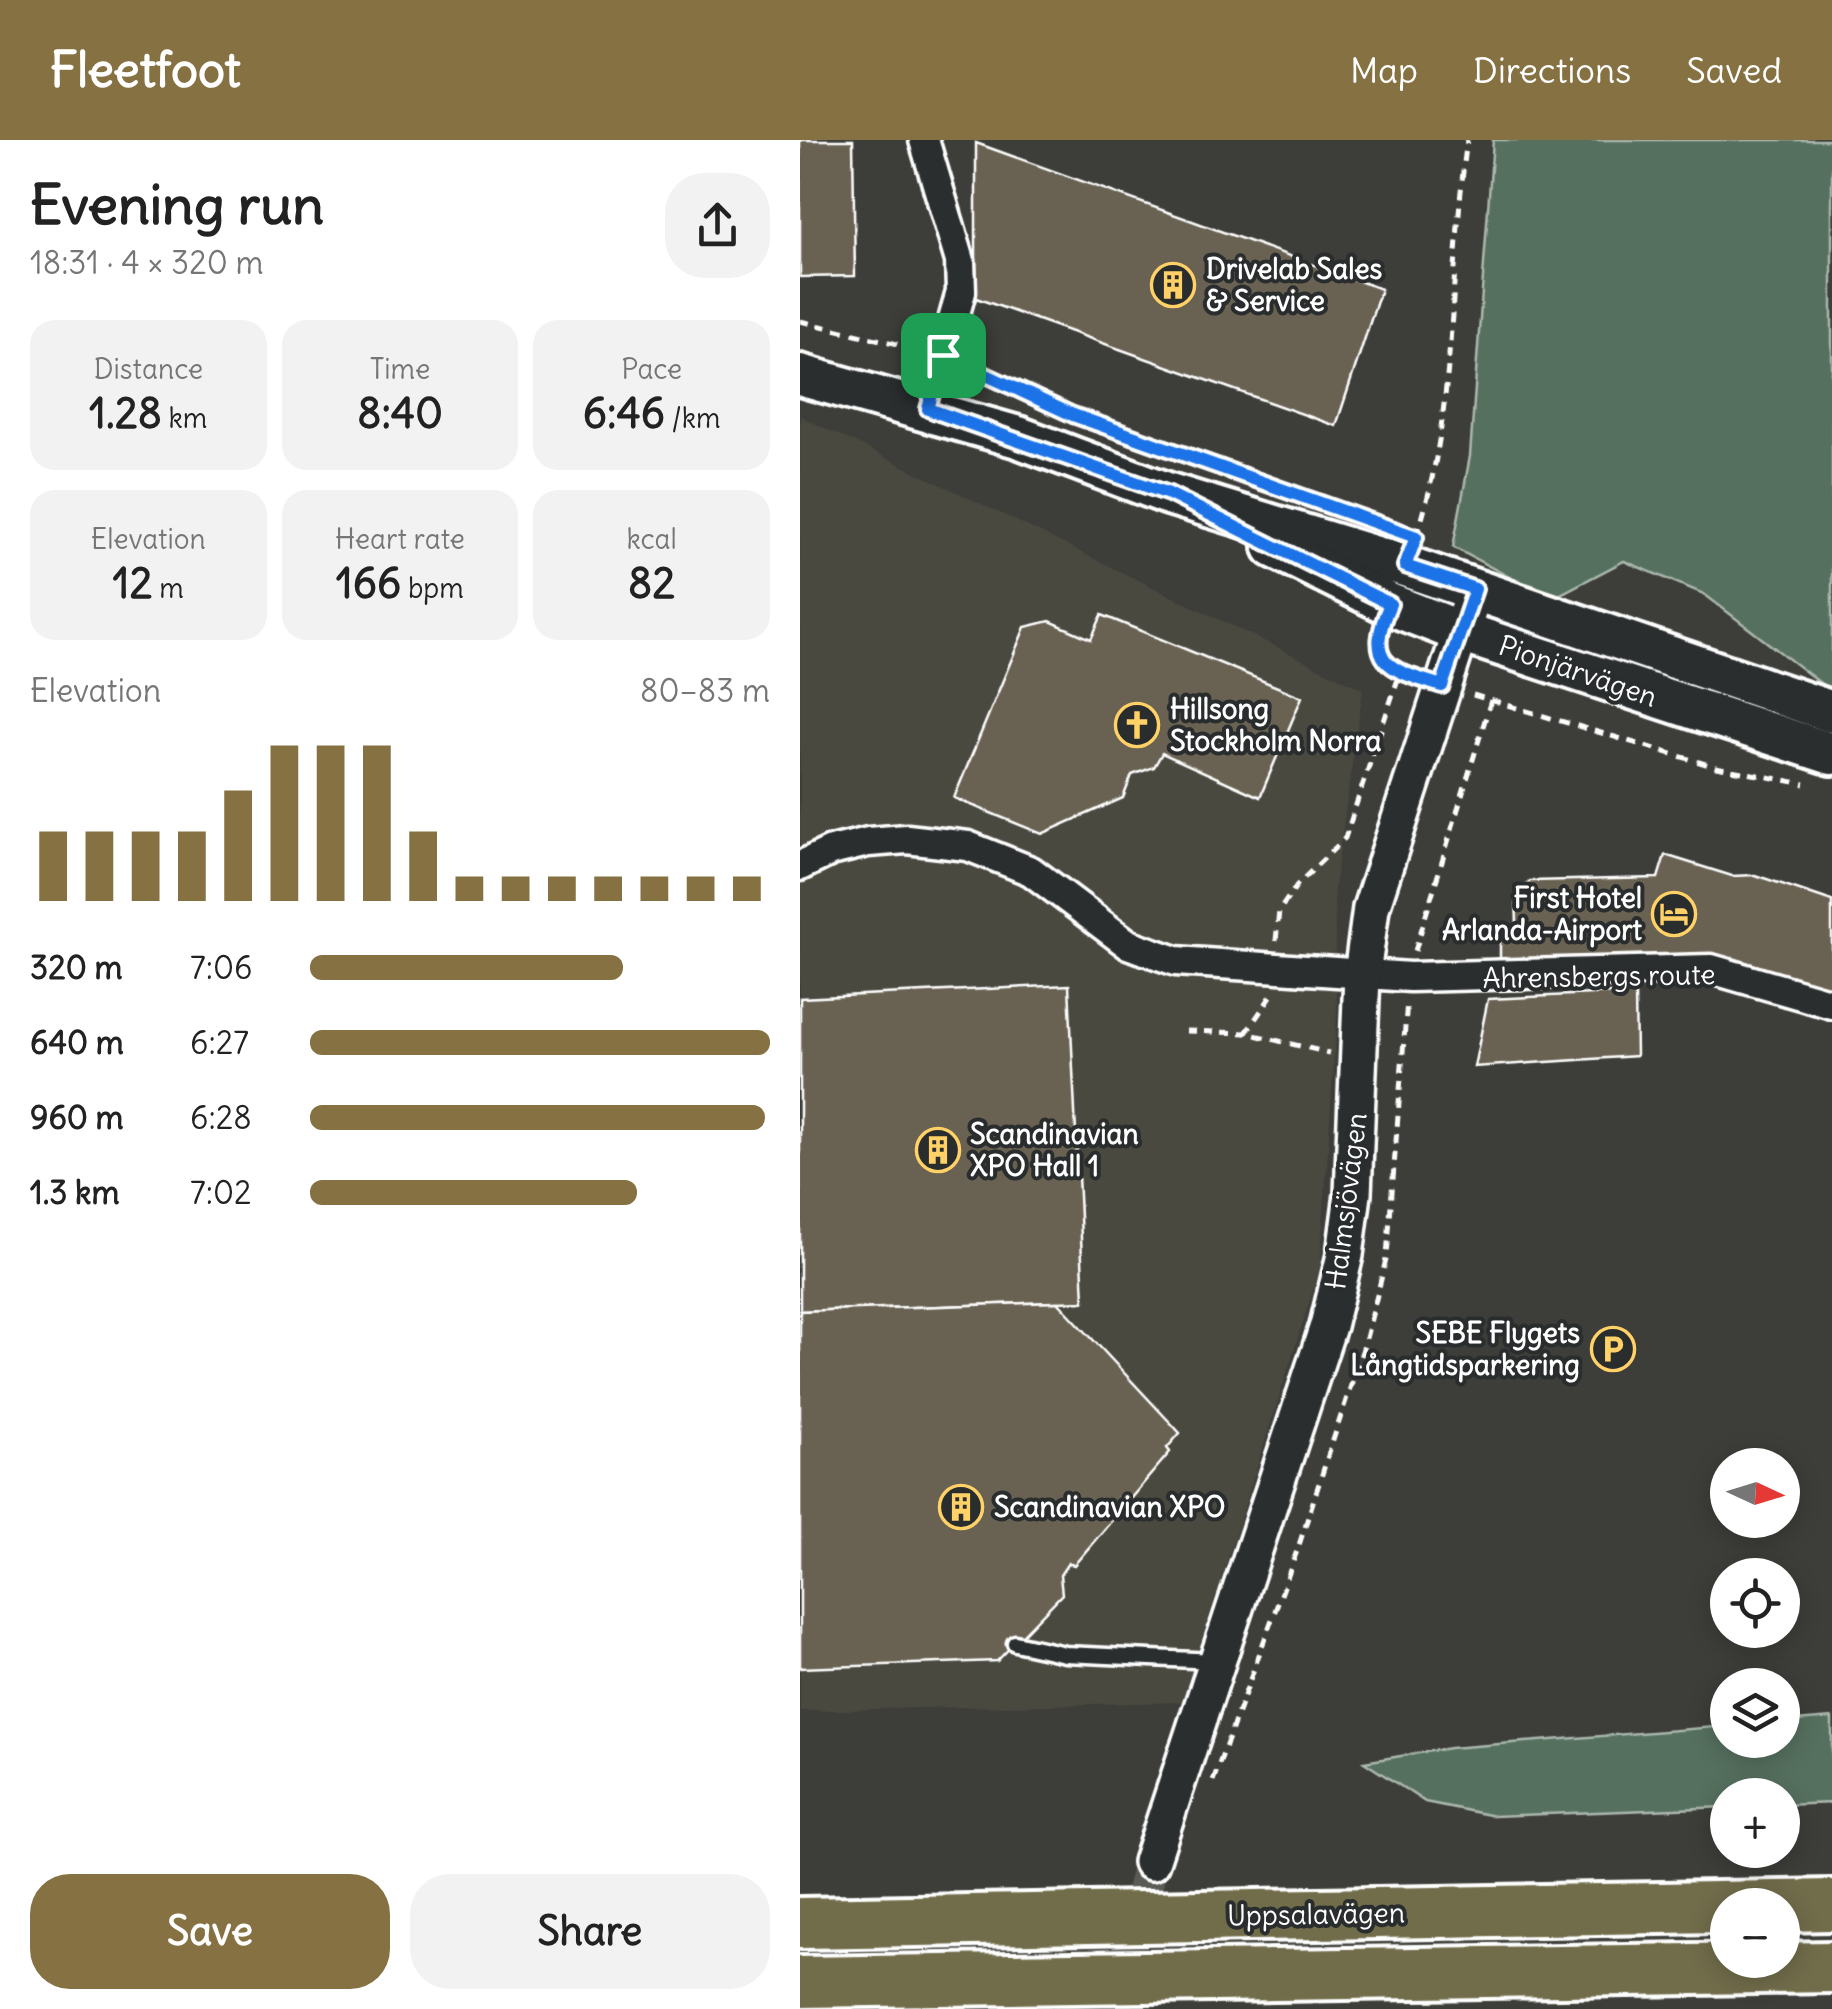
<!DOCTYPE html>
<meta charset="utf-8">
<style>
body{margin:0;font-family:Delius,sans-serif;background:#f2f2f2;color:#222;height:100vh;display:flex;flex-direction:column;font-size:38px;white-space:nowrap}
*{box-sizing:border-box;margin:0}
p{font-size:32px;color:#767676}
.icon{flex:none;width:55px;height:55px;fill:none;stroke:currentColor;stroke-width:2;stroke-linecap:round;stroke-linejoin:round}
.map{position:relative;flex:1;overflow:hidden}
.sheet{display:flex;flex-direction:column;background:#fff;width:800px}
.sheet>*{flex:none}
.needle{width:65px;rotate:94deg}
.tools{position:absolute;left:910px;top:1308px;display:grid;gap:20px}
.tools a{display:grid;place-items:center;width:90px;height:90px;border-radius:50%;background:#fff;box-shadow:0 5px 25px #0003;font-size:50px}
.pin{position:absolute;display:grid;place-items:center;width:85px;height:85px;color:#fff;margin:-42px;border-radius:20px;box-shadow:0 5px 15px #0006}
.round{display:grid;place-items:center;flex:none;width:105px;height:105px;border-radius:40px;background:#f2f2f2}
.overview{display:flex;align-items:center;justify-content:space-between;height:170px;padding:0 30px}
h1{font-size:55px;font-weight:700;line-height:75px}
.figures{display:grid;grid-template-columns:repeat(3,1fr);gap:15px;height:170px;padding:10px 30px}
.figures div{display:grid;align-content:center;border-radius:25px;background:#f2f2f2;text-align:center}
.figures b{font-size:42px;font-weight:700}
.figures small{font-size:28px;font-weight:400}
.figures p{font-size:28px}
.chart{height:280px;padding:20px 30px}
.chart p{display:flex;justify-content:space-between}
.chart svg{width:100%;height:180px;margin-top:10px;stroke:#857141;stroke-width:6}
.primary-button{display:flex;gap:20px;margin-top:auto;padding:20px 30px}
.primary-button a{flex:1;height:115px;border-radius:40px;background:#857141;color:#fff;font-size:40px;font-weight:700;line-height:115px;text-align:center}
.primary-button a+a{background:#f2f2f2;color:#222}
ul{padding:0 30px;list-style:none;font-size:32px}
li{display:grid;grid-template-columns:160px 120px 1fr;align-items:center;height:75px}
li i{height:25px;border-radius:12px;background:#857141}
header{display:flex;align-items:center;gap:60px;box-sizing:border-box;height:140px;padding:0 50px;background:#857141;color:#fff}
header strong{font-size:48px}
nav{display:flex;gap:55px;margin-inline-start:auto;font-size:35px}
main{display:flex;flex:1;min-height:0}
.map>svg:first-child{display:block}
.built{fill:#4a4840}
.green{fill:#57705e;stroke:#abb8ae;stroke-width:2.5}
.building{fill:#696252;stroke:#fff;stroke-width:2.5}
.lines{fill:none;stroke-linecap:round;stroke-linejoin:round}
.tertiary-tunnel{stroke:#5a5a57;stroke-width:35;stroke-dasharray:35 18;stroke-linecap:butt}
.service-casing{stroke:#fff;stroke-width:21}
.minor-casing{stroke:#fff;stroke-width:35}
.tertiary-casing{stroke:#fff;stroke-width:42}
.secondary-casing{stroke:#fff;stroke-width:48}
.motorway-casing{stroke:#fff;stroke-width:58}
.path{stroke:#fff;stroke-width:5;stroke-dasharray:10 8;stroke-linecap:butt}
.service{stroke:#2a2d2e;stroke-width:14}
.minor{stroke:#2a2d2e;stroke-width:28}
.tertiary{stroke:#2a2d2e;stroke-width:35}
.secondary{stroke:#2a2d2e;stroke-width:40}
.motorway{stroke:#716d4b;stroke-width:50}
.route-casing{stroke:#fff;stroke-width:20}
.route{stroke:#1a73e8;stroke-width:12}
.labels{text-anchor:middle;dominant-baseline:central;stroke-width:8;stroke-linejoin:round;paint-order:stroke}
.poi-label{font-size:28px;font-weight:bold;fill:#fff;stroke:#2a2d2e;text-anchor:start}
.street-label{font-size:28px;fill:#fff;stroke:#2a2d2e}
</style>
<header>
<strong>Fleetfoot</strong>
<nav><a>Map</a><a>Directions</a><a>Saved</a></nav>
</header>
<main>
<section class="sheet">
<div class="overview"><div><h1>Evening run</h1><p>18:31 · 4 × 320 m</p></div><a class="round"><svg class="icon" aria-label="share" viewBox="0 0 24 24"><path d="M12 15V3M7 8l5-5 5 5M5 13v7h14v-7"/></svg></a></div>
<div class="figures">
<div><p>Distance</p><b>1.28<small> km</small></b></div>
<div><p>Time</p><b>8:40</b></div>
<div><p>Pace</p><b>6:46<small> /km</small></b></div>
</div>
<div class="figures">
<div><p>Elevation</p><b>12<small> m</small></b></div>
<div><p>Heart rate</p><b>166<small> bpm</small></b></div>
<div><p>kcal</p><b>82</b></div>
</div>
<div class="chart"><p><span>Elevation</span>80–83 m</p>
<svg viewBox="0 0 160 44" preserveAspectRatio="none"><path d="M5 44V27M15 44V27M25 44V27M35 44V27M45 44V17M55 44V6M65 44V6M75 44V6M85 44V27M95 44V38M105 44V38M115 44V38M125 44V38M135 44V38M145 44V38M155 44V38"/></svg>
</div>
<ul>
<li><b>320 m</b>7:06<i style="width:68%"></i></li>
<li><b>640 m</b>6:27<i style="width:100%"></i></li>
<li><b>960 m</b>6:28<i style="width:99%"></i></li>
<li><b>1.3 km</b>7:02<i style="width:71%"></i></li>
</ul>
<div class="primary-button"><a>Save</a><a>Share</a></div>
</section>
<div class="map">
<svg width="1032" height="1869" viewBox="0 0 1032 1869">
<rect width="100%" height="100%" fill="#3d3d39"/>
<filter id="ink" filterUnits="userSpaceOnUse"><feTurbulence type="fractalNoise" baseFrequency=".01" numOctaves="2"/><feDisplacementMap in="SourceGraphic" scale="20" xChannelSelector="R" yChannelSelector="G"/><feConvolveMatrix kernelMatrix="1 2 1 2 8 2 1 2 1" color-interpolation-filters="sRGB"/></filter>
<g filter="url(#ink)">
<!-- built -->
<path class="built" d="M 0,276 L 563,549 L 534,749 L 537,876 L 520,1129 L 382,1562 L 0,1571 Z"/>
<!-- green -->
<g class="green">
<path d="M 693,0 L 1032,0 L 1032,552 L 904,454 L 824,421 L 751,459 L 653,407 L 670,316 Z"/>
<path d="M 1032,1578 L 1032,1663 L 983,1665 L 982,1655 L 928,1655 L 927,1667 L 694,1676 L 625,1662 L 564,1622 L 650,1608 L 927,1586 L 928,1600 L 982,1600 L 983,1582 Z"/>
</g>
<!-- building -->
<g class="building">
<path d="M 0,0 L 53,0 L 55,136 L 0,137 Z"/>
<path d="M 176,3 L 581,149 L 536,286 L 176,158 Z"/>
<path d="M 302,475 L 502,557 L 460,657 L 362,613 L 354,627 L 332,635 L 323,658 L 242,694 L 154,658 L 225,487 L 250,481 L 291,499 Z"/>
<path d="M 865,715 L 932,736 L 955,735 L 1032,761 L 1032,849 L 933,818 L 906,823 L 882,816 L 700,825 L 700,788 L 717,786 L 716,754 L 730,741 L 858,738 Z"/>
<path d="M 269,845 L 284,1161 L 0,1171 L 0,858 Z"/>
<path d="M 835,852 L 836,916 L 674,927 L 688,859 Z"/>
<path d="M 258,1162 L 380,1293 L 367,1308 L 370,1312 L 274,1425 L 268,1423 L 260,1435 L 262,1454 L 197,1521 L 0,1528 L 0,1171 Z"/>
</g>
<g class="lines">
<!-- tertiary-tunnel -->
<path class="tertiary-tunnel" d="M 314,1869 L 351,1722"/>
<defs>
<path id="service" d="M 215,1503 L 265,1514 L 415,1521"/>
<g id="minor">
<path d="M 124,0 L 160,121 L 161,152 L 128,269"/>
<path d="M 0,726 L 31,711 L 68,702 L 107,699 L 168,706 L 231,731 L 328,804 L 376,821 L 610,837 L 911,829 L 1032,864"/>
</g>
<path id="tertiary" d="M 351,1722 L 528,1186 L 545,1115 L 553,1054 L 562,835 L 571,768 L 675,449"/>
<g id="secondary">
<path d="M 0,235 L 218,297 L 369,354 L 605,426 L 1032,572"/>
<path d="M 474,407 L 589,464 L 661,492 L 1032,614"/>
</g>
<g id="motorway">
<path d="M 0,1783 L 1032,1765"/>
<path d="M 0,1842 L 1032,1827"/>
</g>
</defs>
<!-- service casing -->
<use href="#service" class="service-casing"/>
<!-- minor casing -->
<use href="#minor" class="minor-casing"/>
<!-- tertiary casing -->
<use href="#tertiary" class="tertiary-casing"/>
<!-- secondary casing -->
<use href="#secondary" class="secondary-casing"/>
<!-- motorway casing -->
<use href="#motorway" class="motorway-casing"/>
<!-- path -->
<g class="path">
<path d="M 0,181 L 119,209"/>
<path d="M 167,225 L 273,275 L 472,347"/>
<path d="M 617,396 C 658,265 648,134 667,0"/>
<path d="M 578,494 L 584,521 L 615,538"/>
<path d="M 673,555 L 916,627 L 1005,644"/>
<path d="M 476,801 L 479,771 L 497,745 L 545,698 L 600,533"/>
<path d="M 615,811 L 691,560"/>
<path d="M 471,856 L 446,893 L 529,913"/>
<path d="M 386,891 L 446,893"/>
<path d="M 413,1641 L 498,1408 L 565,1202 L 587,1116 L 607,861"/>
</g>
<!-- service -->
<use href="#service" class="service"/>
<!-- minor -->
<use href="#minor" class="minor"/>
<!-- tertiary -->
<use href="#tertiary" class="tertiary"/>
<!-- secondary -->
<use href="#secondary" class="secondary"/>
<!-- motorway -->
<use href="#motorway" class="motorway"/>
</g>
</g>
<g class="lines" filter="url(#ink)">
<defs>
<path id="route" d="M 143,215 L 273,275 L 616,397 L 605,426 L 675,449 L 642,546 C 590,530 563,524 590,464 L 369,354 L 128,269 Z"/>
</defs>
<!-- route casing -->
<use href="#route" class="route-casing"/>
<!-- route -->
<use href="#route" class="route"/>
</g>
<!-- icons -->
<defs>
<symbol id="building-ring" viewBox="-11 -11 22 22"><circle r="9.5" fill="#2a2d2e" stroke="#ffd166" stroke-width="1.5"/><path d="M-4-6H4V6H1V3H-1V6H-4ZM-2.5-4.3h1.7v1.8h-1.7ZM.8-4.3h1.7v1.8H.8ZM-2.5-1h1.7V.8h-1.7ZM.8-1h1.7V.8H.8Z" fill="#ffd166"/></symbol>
<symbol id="church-ring" viewBox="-11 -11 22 22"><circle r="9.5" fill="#2a2d2e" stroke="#ffd166" stroke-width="1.5"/><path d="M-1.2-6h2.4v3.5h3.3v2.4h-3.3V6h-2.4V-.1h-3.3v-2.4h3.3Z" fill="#ffd166"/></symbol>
<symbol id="hotel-ring" viewBox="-11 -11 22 22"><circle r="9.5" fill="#2a2d2e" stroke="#ffd166" stroke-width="1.5"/><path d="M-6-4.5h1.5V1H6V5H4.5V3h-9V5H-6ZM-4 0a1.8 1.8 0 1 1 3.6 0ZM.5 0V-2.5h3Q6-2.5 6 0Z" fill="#ffd166"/></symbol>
<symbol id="parking-ring" viewBox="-11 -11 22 22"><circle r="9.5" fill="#2a2d2e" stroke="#ffd166" stroke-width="1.5"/><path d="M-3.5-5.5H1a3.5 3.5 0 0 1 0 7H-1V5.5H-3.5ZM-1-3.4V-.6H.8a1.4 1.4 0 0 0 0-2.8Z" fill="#ffd166"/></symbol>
</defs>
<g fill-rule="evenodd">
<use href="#building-ring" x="348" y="120" width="50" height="50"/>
<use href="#church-ring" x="312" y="560" width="50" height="50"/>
<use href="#hotel-ring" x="849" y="749" width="50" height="50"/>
<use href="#building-ring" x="113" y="985" width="50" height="50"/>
<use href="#parking-ring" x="788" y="1184" width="50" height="50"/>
<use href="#building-ring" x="136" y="1342" width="50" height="50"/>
</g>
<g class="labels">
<!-- poi labels -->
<g class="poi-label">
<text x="406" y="129">Drivelab Sales<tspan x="406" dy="32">&amp; Service</tspan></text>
<text x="370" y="569">Hillsong<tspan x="370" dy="32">Stockholm Norra</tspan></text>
<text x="842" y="758" text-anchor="end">First Hotel<tspan x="842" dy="32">Arlanda-Airport</tspan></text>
<text x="170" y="994">Scandinavian<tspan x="170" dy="32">XPO Hall 1</tspan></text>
<text x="780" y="1193" text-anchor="end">SEBE Flygets<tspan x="780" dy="32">Långtidsparkering</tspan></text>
<text x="194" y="1367">Scandinavian XPO</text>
</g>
<!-- street labels -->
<g class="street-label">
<text transform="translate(778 531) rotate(19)">Pionjärvägen</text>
<text transform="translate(799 836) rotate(-1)">Ahrensbergs route</text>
<text transform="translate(546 1061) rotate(-83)">Halmsjövägen</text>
<text transform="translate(516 1774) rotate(-1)">Uppsalavägen</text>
</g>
</g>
</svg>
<div class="tools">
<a><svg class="needle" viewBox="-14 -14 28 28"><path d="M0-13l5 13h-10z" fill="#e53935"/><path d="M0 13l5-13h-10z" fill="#767676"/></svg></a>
<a><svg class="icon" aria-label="locate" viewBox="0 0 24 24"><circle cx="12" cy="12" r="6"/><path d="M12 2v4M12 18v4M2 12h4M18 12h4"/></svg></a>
<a><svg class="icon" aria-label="layers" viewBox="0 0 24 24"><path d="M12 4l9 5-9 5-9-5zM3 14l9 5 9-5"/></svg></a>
<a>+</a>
<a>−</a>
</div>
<div class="pin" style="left:143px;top:215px;background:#1e9e55"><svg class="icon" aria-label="arrive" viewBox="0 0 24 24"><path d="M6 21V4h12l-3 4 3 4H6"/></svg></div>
</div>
</main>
